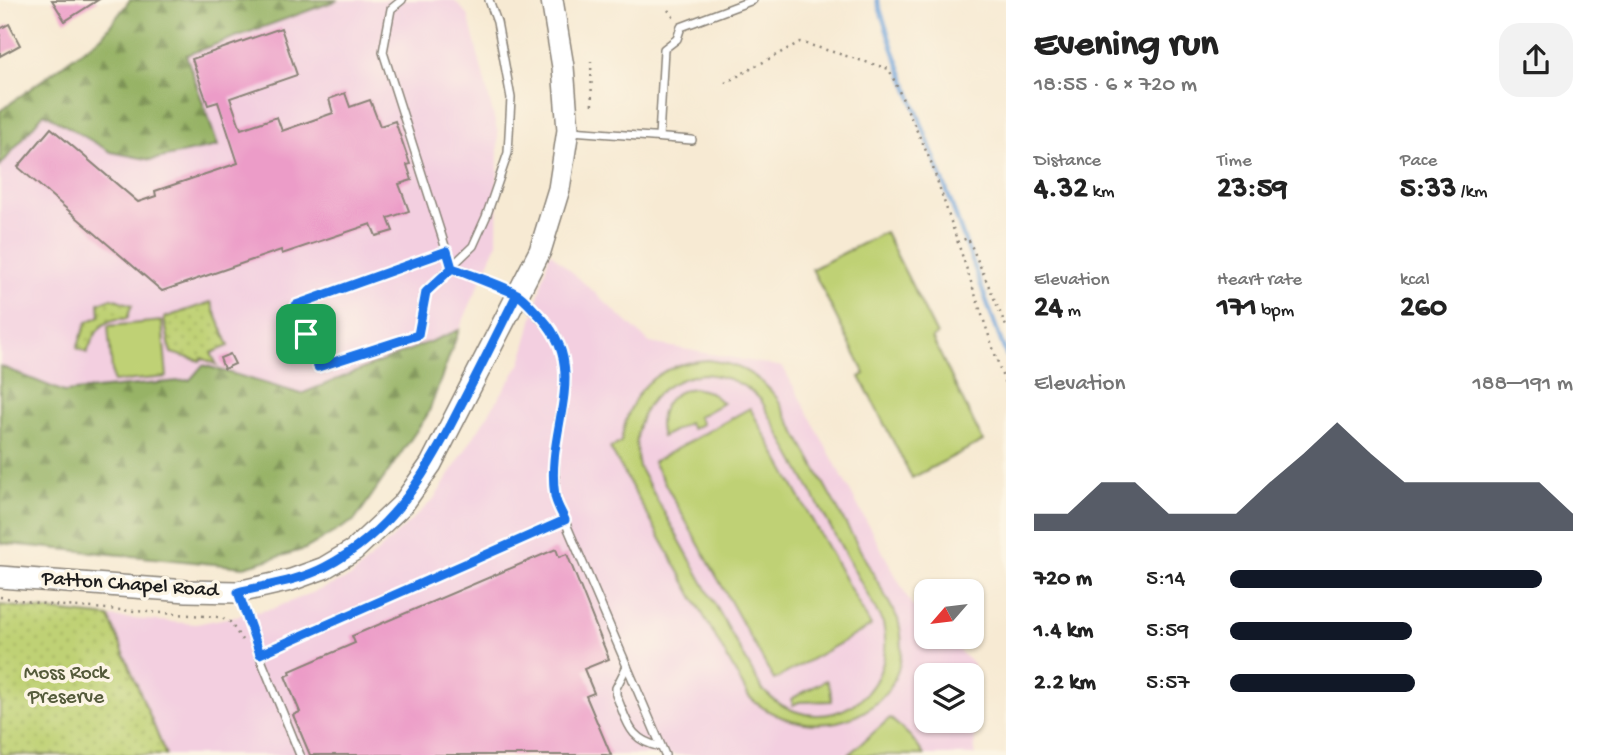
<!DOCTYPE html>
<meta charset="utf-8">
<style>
body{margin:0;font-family:"Gochi Hand",sans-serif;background:#f2f2f2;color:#222;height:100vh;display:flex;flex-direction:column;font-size:26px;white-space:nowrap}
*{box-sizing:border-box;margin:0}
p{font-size:23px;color:#767676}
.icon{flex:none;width:38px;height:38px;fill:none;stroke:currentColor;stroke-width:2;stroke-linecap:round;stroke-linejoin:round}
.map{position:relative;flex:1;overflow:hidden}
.details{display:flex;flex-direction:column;background:#fff;width:595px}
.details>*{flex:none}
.needle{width:46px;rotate:242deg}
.buttons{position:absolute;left:914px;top:579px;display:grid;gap:14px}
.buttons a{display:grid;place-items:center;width:70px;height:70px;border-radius:14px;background:#fff;box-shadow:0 2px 5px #0004;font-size:35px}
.pin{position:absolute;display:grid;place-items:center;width:60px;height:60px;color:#fff;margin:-30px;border-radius:14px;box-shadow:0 4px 10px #0006}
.round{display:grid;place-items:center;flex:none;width:74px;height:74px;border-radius:21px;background:#f2f2f2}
.headline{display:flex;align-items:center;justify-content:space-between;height:119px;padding:0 28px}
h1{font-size:38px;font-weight:700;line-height:52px}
.stats{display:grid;grid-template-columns:repeat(3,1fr);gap:10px;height:119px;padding:7px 28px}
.stats div{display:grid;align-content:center}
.stats b{font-size:30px;font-weight:700}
.stats small{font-size:19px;font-weight:400}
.stats p{font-size:19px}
.chart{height:196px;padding:14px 28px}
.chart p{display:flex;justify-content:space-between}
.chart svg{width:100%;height:126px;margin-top:7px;fill:#111827;opacity:.7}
ul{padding:0 28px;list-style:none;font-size:23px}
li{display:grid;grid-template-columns:112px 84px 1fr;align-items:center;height:52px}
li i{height:18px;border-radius:9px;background:#111827}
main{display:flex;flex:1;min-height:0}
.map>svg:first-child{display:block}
.built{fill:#f3cfe0;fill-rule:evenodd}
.green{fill:url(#green-dots);stroke:#6e7648;stroke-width:2}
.forest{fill:url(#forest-firs);stroke:#5a6841;stroke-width:2}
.pitch{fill:#bfd174;stroke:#6e7648;stroke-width:2;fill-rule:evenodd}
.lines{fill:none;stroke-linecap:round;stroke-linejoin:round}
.stream{stroke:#6ca1d9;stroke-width:4.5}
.building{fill:#ec9cc8}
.lane-casing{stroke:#8a8378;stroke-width:10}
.secondary-casing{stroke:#8a8378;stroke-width:24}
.path{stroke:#8a8378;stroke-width:2.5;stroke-dasharray:2 5;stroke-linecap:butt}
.lane{stroke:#fff;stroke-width:7}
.secondary{stroke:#fff;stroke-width:21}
.route-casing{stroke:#fff;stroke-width:14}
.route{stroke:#1a73e8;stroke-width:9}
.labels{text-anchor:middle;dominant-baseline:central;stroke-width:7;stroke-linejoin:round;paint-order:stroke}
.street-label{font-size:21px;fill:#1c1c1c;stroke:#fcf5e5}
.park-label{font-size:21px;fill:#555b3b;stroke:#fcf5e5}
</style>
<main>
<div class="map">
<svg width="1006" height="755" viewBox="0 0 1006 755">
<defs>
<pattern id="green-dots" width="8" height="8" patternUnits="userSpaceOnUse" patternTransform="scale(1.75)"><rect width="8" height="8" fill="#bfd174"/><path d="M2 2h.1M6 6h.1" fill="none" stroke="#a4b364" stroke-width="1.8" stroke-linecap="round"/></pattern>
<pattern id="forest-firs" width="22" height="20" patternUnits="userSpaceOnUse" patternTransform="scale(1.75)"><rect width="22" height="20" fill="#97b366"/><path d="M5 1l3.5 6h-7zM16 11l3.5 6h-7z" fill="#7a9153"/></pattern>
</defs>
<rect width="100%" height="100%" fill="#fcf5e5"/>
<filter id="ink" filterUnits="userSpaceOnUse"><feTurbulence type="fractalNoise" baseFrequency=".0143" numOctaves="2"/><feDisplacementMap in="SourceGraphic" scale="14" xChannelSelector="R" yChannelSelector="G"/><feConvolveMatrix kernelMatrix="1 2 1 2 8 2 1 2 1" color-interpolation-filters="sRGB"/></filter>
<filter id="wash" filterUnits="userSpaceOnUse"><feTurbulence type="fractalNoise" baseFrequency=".00686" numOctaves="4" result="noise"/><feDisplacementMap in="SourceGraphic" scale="28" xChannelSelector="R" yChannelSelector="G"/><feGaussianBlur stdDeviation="1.57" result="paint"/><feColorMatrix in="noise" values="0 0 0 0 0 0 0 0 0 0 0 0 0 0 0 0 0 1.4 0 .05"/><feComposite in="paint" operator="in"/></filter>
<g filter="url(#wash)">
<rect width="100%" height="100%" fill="#f7ead3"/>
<!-- built -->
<g class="built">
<path d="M 338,0 L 454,0 L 468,15 L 498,134 L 497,244 L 459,330 L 301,394 L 204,365 L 190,380 L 64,392 L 0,366 L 0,166 L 44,113 L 111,152 L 151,160 L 217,146 L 186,55 Z"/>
<path d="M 550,252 L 650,343 L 783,367 L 911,604 L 926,618 L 926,637 L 945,637 L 973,664 L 975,755 L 166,755 L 109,617 L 196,624 L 272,609 L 351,577 L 434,499 L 521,363 ZM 926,676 L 971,676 L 971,721 L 926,721 Z"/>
</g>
<!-- green -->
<g class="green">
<path d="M 112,298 L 132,305 L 127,319 C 102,317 95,332 87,353 L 77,348 L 87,322 L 100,316 L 99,303 Z"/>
<path d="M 211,302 L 229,346 L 211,353 L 217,365 L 202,358 L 200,361 L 171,353 L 164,318 Z"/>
<path d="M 0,605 L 109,617 L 166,755 L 0,755 Z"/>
</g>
<!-- forest -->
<g class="forest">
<path d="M 130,0 L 338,0 L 186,55 L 218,146 L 151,160 L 111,152 L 44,113 L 0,166 L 0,111 L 102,36 Z"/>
<path d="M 459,330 L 428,414 L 355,520 L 305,549 L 244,567 L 0,543 L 0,366 L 64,392 L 190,380 L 203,365 L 301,394 Z"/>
</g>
<!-- pitch -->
<g class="pitch">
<path d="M 885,232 L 937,335 L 932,338 L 983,441 L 912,478 L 860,377 L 865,374 L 812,269 Z"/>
<path d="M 162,321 L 167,377 L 113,382 L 108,326 Z"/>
<path d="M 708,360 C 738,364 758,374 777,398 L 898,619 C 923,714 813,755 749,697 L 610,448 L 621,442 C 629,391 655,364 708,360 ZM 703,374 C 727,376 744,383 761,400 L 883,623 C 900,700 817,747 762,689 L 639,467 C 628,418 654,381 703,374 Z"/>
<path d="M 694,388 L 710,392 L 723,403 L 698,417 L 702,424 L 692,429 L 688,423 L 662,437 C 655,412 668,391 694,388 Z"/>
<path d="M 750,408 L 871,626 L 774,680 L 653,462 Z"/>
<path d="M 826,680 L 830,688 L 832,701 L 799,702 L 793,705 L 791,699 Z"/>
<path d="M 890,718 L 911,737 L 924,755 L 848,755 Z"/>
</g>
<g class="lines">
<!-- stream -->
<path class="stream" d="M 877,0 L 893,49 L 945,186 L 1006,355"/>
</g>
<g id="blocks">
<!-- building -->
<g class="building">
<path d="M 52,0 L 98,0 L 65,21 Z"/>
<path d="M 9,24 L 20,45 L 0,56 L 0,29 Z"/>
<path d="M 281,28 L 297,75 L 230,98 L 241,129 L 277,117 L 282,131 L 333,113 L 329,99 L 345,93 L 350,107 L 370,100 L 380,126 L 395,121 L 410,164 L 407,165 L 412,180 L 399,184 L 409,211 L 388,218 L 393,231 L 376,236 L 371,224 L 282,254 L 281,250 L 162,291 L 18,167 L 51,128 L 138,202 L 156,196 L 155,191 L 238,163 L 218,102 L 208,105 L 192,59 Z"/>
<path d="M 230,354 L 235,364 L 224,369 L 220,358 Z"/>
<path d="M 556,549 L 559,557 L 567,554 L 609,659 L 584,669 L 594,693 L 586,696 L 611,755 L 310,755 L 293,715 L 300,712 L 285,676 L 291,674 L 290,671 L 355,643 L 352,636 Z"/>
</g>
</g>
</g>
<g filter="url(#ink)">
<use href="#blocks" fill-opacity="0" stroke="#8a8378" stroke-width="2"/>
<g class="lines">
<defs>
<g id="lane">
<path d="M 402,0 L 391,9 L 383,52 L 452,268"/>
<path d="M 571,131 L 692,140"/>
<path d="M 659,137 L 664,49 L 677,39 L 681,27 L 753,0"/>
<path d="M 447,251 L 296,305 L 318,367 L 418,335 L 426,291 L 473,246 L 486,217 L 508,153 L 511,98 L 497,22 L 489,0"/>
<path d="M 452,268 L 517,294 L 556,335 L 562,351 L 566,383 L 555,450 L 555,498 L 665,755"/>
<path d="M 240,596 L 262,662 L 300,755"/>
<path d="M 260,654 L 565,520"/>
<path d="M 627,666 L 616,688 L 616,695 C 628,722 628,740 661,747"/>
</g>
<path id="secondary" d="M 0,577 L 187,591 L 238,592 L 291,580 L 324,568 L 354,550 L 403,504 L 431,464 L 540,251 L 559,189 L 568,130 L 563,67 L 552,0"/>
</defs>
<!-- lane casing -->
<use href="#lane" class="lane-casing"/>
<!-- secondary casing -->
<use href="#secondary" class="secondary-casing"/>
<!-- path -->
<g class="path">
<path d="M 668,10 L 674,18"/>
<path d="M 591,61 L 592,109"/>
<path d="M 725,83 L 800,42 L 889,69 L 931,162 L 1006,387"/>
<path d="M 957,242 L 968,238 L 1006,326"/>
<path d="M 0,597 L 51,605 L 219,617 L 230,622 L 242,640"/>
</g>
<!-- lane -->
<use href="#lane" class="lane"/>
<!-- secondary -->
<use href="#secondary" class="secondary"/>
</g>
</g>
<g class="lines" filter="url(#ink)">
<defs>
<path id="route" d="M 306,334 L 296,305 L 447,251 L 452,268 L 517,294 C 499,330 481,367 462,403 C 428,470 395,531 325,567 C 299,581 267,585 238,592 L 260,654 L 565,520 C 562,513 556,504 555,496 C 544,427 595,368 536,312 C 530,306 524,298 517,294 C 501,284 470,275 452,268 L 426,292 L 418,335 L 318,367 L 306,334"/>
</defs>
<!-- route casing -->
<use href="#route" class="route-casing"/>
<!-- route -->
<use href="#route" class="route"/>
</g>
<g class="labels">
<!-- street labels -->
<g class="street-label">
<text transform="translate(130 586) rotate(4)">Patton Chapel Road</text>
</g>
<!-- park labels -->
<g class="park-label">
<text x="66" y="674">Moss Rock<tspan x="66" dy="24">Preserve</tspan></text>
</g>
</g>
</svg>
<div class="buttons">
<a><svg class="needle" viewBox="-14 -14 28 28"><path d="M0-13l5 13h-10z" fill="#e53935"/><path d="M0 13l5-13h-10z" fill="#767676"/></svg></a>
<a><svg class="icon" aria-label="layers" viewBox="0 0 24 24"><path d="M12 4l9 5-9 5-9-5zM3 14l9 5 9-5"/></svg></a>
</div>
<div class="pin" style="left:306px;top:334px;background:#1e9e55"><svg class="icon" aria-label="arrive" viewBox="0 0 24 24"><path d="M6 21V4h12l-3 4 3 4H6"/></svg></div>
</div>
<section class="details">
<div class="headline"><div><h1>Evening run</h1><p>18:55 · 6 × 720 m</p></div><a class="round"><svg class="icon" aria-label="share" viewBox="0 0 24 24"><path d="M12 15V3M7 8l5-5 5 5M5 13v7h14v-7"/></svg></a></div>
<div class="stats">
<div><p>Distance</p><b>4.32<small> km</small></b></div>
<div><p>Time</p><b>23:59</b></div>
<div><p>Pace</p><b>5:33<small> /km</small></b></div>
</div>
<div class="stats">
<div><p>Elevation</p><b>24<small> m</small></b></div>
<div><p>Heart rate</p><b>171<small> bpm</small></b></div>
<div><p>kcal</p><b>260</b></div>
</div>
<div class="chart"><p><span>Elevation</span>188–191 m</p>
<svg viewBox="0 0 160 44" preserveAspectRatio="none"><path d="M0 44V38L10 38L20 27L30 27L40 38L50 38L60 38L70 27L80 17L90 6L100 17L110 27L120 27L130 27L140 27L150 27L160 38V44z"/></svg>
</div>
<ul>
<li><b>720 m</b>5:14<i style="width:91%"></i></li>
<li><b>1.4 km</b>5:59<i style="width:53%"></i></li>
<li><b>2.2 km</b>5:57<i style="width:54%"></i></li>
</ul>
</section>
</main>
